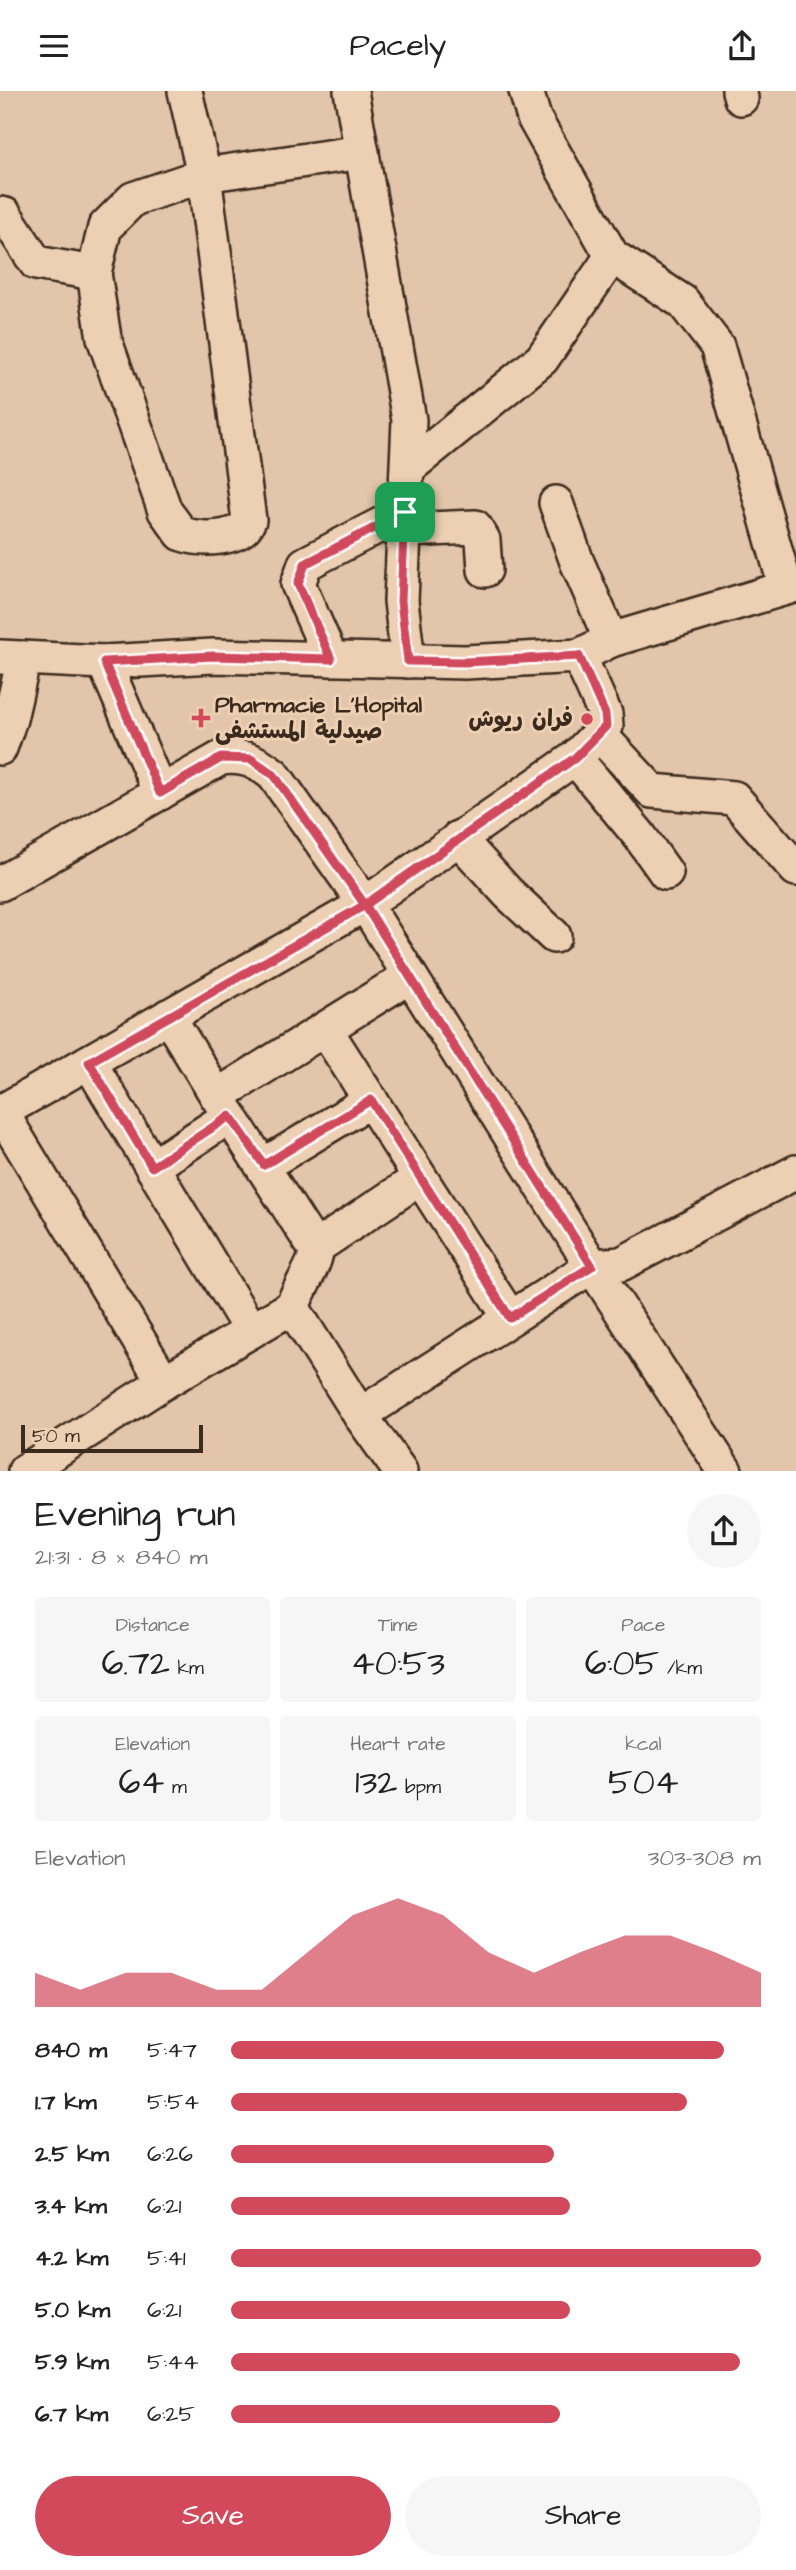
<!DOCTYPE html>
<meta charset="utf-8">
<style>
body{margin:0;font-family:"Architects Daughter","Playpen Sans Arabic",sans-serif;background:#f6f6f6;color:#222;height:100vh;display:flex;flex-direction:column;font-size:26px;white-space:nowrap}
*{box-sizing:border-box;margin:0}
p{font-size:23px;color:#767676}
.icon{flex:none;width:38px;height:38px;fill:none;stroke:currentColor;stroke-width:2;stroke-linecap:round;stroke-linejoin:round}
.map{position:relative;height:1380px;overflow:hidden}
.drawer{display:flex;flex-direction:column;background:#fff;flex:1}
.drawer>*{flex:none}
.scale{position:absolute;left:21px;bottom:18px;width:182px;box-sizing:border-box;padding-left:7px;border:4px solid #3b2a1e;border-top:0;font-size:19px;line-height:24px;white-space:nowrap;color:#3b2a1e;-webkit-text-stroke:5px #edcfb3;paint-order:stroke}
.pin{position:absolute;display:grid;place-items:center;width:60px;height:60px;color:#fff;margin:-30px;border-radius:14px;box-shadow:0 4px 10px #0006}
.round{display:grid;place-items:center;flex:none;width:74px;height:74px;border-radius:37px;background:#f6f6f6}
.summary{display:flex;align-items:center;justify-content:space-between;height:119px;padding:0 35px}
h1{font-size:38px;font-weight:600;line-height:52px}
.figures{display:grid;grid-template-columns:repeat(3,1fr);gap:10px;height:119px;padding:7px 35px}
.figures div{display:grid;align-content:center;border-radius:7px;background:#f6f6f6;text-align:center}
.figures b{font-size:35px;font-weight:600}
.figures small{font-size:19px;font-weight:400}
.figures p{font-size:19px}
.chart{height:196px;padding:14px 35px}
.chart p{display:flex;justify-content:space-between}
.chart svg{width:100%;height:126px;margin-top:7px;fill:#d1495b;opacity:.7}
.action{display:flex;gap:14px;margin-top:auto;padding:14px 35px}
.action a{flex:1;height:80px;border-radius:42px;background:#d1495b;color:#fff;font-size:28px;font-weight:600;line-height:80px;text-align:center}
.action a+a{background:#f6f6f6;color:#222}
ul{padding:0 35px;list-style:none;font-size:23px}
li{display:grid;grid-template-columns:112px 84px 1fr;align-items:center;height:52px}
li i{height:18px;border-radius:9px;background:#d1495b}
header{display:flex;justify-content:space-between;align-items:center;height:91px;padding:0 35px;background:#fff;font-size:32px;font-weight:600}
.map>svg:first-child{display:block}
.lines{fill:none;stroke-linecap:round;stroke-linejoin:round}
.minor-casing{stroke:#3b2a1e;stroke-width:38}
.minor{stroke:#edcfb3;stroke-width:33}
.route-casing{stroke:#fff;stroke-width:14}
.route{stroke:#d1495b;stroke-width:9}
.poi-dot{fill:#d1495b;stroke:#edcfb3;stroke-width:2.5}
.labels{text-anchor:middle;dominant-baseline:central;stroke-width:6;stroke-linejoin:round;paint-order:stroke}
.poi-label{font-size:23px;font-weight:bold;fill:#3b2a1e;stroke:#edcfb3;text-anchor:start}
</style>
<header><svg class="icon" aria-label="menu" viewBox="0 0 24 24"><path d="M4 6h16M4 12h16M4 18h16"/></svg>Pacely<svg class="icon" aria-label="share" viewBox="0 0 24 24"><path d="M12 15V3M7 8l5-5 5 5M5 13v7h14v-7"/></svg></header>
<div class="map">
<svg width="796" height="1380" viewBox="0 0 796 1380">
<rect width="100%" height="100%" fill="#e2c5aa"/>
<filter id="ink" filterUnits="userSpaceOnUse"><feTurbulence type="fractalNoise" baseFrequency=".0143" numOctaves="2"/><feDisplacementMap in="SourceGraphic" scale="14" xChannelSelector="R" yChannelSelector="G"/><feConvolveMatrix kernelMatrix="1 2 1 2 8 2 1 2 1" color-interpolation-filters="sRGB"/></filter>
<g filter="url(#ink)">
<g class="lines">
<defs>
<g id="minor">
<path d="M 185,0 L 204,84 L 249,429 C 241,450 200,449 182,443 L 165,420 L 104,247 L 94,182 L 105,136 L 133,108 L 204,84 L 362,61"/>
<path d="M 351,0 L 409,329 L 401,510 L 408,570"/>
<path d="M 526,0 L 534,27 L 612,165 L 683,211 L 717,255 L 786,497"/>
<path d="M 739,0 L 741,7"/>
<path d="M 0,123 L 5,124 L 36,172 L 94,182"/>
<path d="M 408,377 L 542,268 L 612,165"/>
<path d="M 556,412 L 577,471 L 611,549"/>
<path d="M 406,439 L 475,436 L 483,449 L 485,479"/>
<path d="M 0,566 L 104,571 L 213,565 L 465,571 L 579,565 L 611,549 L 796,494"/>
<path d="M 331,568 L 298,493 L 305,473 L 405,421"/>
<path d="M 104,571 L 160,702"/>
<path d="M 600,644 L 652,700 L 734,707 L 796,778"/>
<path d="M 0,657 L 10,628 L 24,567"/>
<path d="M 575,667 L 639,744 L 666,782"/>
<path d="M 458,747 L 508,802 L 554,845"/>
<path d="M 0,793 L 221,667 C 243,664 257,670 274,684 L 365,813 L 592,1175 L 360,1324 L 292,1216 L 164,1291 L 25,1380"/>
<path d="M 168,925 L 217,1005"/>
<path d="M 325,938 L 510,1227"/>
<path d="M 89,971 L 251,1240"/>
<path d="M 0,1019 L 164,1291"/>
<path d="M 1,1021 L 365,813 L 575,667 L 606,635 L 605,623 L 579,565"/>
<path d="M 264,1074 L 371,1009"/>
<path d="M 152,1076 L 230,1025"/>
<path d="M 316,1159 L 217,1005 L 410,885"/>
<path d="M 292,1216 C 297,1201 317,1171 316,1159 L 321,1153 L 420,1087"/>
<path d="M 360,1324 L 400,1380"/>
<path d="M 725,1380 L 592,1175 L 621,1173 L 796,1081"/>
</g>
</defs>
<!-- minor casing -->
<use href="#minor" class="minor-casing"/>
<!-- minor -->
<use href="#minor" class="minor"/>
</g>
</g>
<g class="lines" filter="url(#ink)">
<defs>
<path id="route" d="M 405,421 L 401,510 L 408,570 L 465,571 L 579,565 L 605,623 L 606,635 L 575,667 L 365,814 L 89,971 L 152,1076 L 230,1025 L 264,1074 L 371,1009 L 510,1227 L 592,1175 L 365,814 L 274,684 L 251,668 L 221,667 L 160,702 L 104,571 L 213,565 L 331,568 L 298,493 L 305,473 L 405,421"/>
</defs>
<!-- route casing -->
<use href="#route" class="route-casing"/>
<!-- route -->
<use href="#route" class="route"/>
</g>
<!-- markers -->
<g class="poi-dot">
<path d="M197.5 616.5h7v7h7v7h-7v7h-7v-7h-7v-7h7z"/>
<circle cx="587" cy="628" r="7"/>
</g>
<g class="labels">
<!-- poi labels -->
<g class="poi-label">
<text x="215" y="614">Pharmacie L'Hopital<tspan x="215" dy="26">صيدلية المستشفى</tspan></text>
<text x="573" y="628" text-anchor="end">فران ريوش</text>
</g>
</g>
</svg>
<div class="scale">50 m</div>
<div class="pin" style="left:405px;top:421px;background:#1e9e55"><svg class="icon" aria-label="arrive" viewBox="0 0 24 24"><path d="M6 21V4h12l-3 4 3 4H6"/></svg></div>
</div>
<section class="drawer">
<div class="summary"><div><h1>Evening run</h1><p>21:31 · 8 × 840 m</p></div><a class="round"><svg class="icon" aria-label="share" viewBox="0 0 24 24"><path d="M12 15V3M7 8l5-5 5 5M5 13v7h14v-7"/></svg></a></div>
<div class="figures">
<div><p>Distance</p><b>6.72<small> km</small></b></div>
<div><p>Time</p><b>40:53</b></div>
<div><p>Pace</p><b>6:05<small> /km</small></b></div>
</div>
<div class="figures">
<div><p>Elevation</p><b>64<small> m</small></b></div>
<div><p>Heart rate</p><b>132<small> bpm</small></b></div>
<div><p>kcal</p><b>504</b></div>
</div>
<div class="chart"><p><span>Elevation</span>303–308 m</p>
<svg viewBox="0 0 160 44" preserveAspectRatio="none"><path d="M0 44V32L10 38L20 32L30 32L40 38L50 38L60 25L70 12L80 6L90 12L100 25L110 32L120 25L130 19L140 19L150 25L160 32V44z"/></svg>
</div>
<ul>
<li><b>840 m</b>5:47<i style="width:93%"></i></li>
<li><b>1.7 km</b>5:54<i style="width:86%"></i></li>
<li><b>2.5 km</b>6:26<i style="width:61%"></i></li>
<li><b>3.4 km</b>6:21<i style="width:64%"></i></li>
<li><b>4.2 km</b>5:41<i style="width:100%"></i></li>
<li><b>5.0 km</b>6:21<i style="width:64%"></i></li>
<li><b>5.9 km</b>5:44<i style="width:96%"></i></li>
<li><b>6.7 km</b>6:25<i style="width:62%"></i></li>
</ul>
<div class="action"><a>Save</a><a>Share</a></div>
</section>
